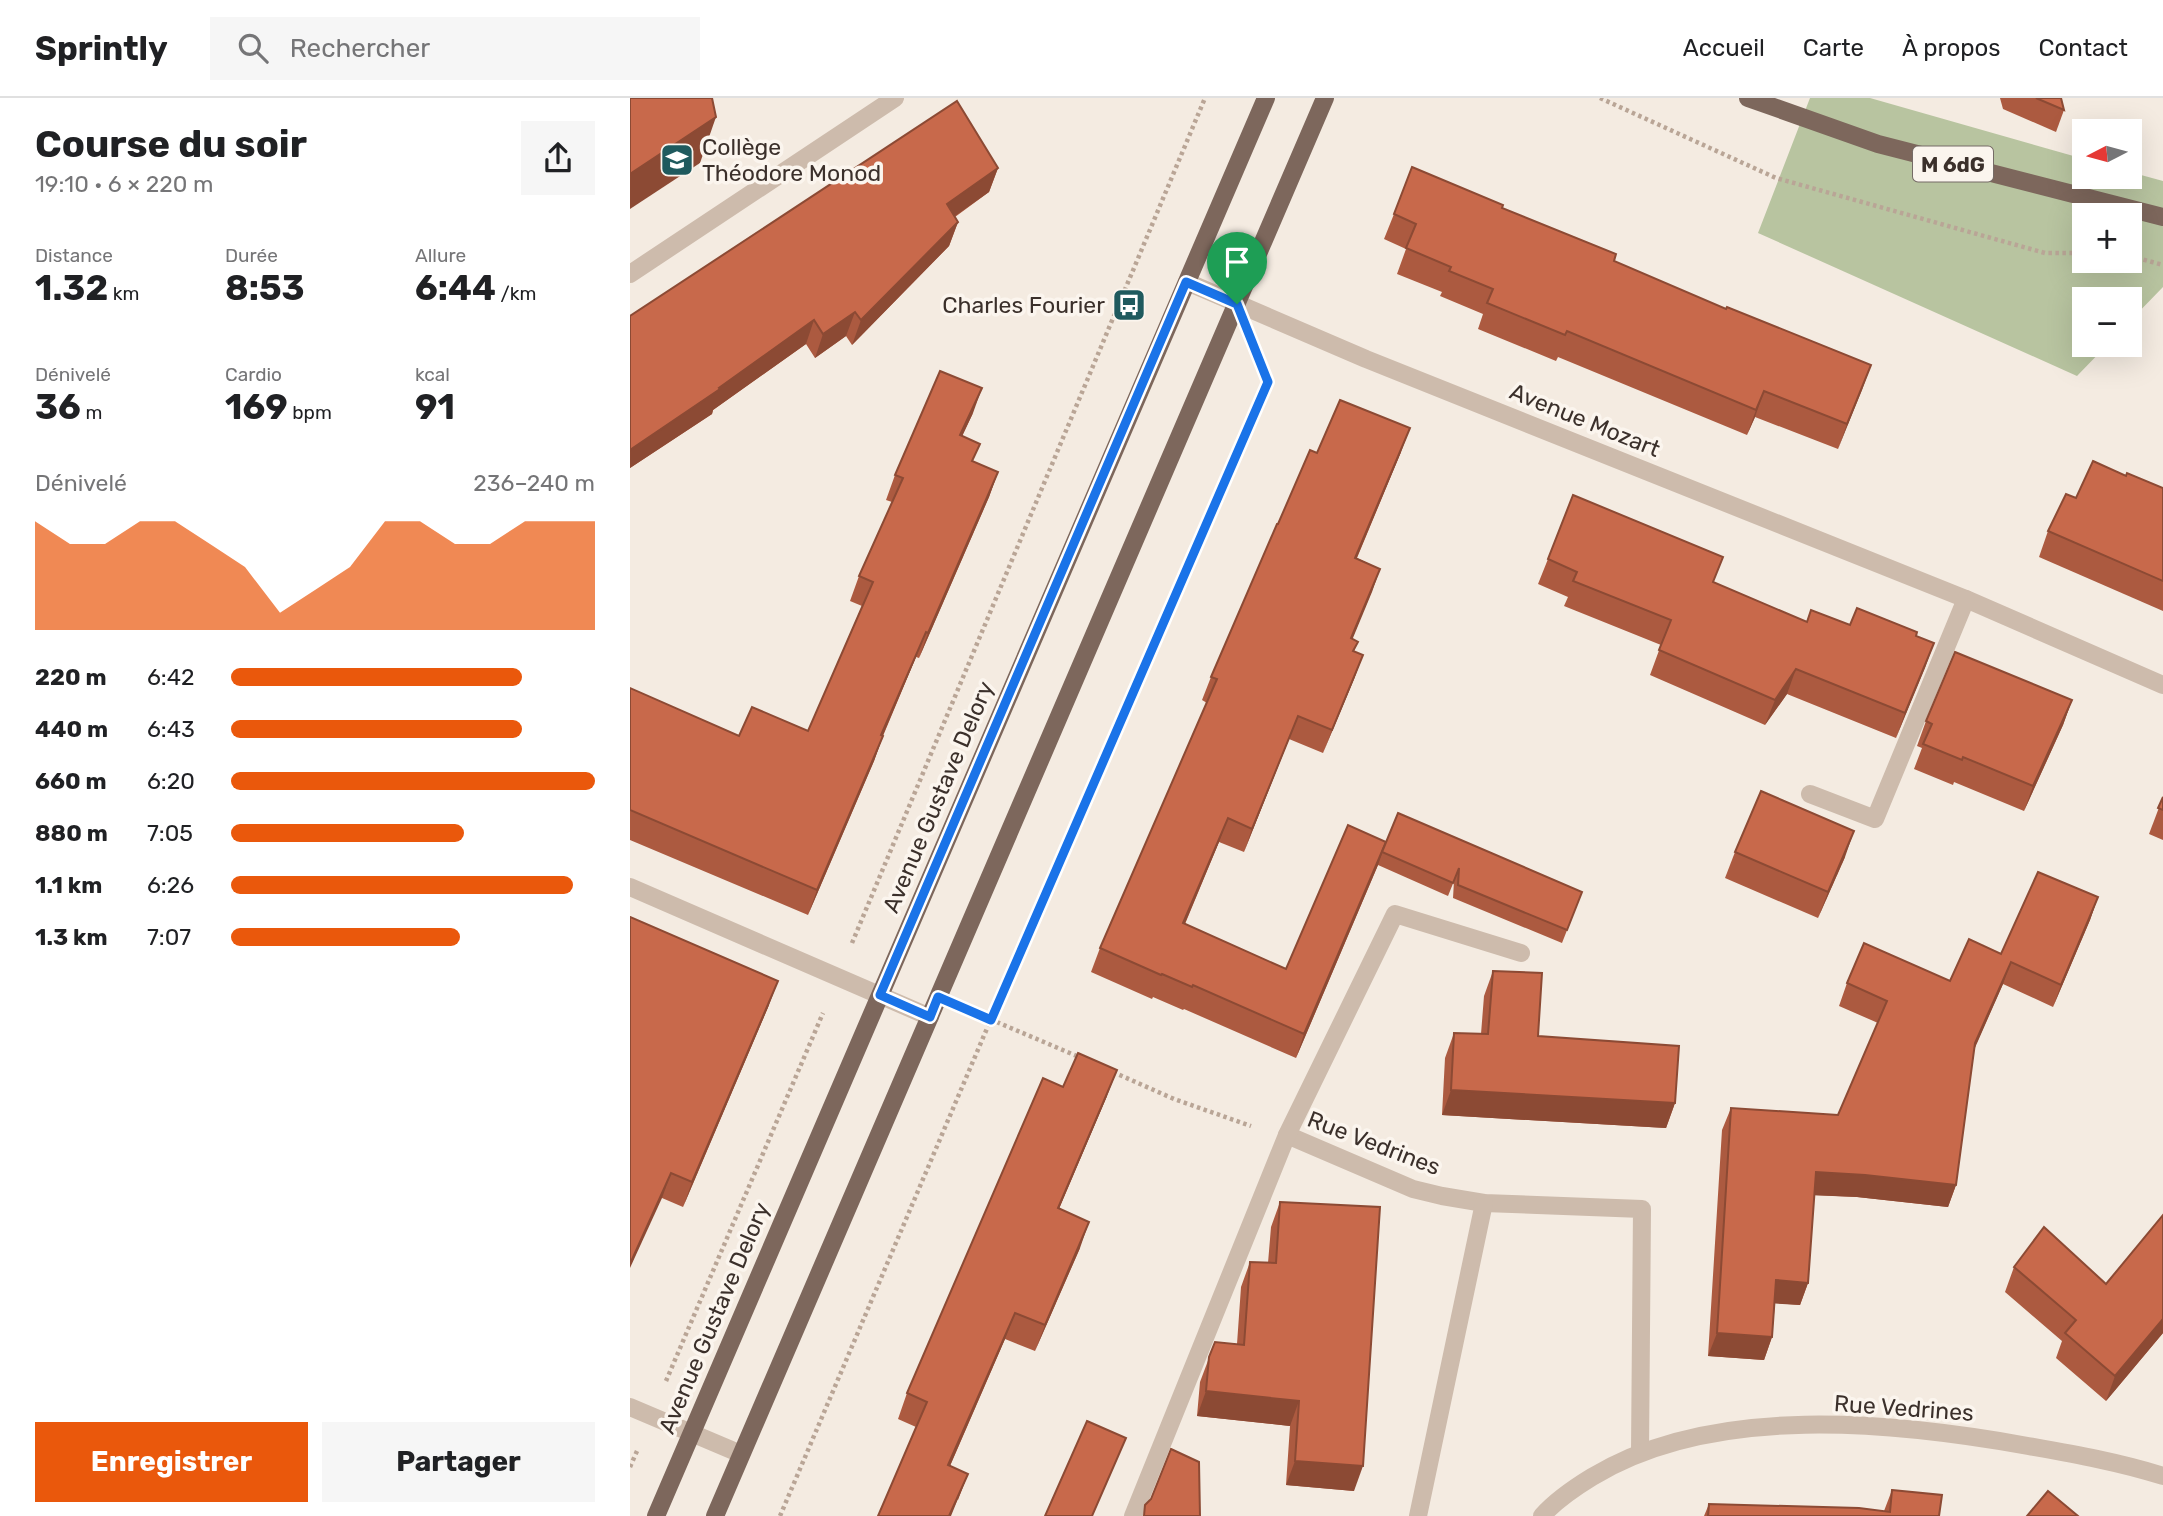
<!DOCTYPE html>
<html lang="fr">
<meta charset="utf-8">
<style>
body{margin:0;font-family:Rubik,sans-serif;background:#f6f6f6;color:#202124;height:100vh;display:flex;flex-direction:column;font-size:26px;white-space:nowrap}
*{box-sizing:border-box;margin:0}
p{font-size:23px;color:#757577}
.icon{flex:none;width:38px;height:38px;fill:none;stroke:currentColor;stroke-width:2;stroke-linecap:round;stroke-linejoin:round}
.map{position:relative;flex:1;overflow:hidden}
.side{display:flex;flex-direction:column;background:#fff;width:630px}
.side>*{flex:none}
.needle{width:46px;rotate:264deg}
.tools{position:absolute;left:1442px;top:21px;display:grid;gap:14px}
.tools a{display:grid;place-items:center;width:70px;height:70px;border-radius:0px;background:#fff;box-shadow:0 7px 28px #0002;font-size:35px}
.pin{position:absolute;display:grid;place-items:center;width:60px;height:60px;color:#fff;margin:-72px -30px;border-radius:50% 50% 50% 0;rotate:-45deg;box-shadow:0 0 7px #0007}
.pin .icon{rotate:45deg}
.round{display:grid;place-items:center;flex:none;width:74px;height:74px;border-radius:0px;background:#f6f6f6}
.summary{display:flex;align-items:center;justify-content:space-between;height:119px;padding:0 35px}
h1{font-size:38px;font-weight:700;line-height:52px}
.metrics{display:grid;grid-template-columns:repeat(3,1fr);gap:10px;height:119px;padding:7px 35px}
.metrics div{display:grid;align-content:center}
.metrics b{font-size:35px;font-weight:700}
.metrics small{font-size:19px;font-weight:400}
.metrics p{font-size:19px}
.chart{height:196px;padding:14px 35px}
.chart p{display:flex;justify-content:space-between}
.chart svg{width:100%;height:126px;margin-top:7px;fill:#ea580c;opacity:.7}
.cta{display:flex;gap:14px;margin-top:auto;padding:14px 35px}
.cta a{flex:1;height:80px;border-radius:0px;background:#ea580c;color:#fff;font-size:28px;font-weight:700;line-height:80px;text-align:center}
.cta a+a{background:#f6f6f6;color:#202124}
ul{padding:0 35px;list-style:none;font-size:23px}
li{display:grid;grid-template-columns:112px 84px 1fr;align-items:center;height:52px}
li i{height:18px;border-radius:9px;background:#ea580c}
header{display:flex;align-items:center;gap:42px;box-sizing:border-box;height:98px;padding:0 35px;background:#fff;border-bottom:2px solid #e0e0e0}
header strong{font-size:33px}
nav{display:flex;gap:38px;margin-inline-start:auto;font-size:24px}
.search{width:490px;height:63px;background:#f6f6f6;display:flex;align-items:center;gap:18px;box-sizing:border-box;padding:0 24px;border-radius:0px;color:#757577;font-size:26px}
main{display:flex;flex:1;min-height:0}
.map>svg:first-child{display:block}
.green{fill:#b8c4a0;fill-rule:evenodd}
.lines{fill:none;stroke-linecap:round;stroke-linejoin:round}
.path{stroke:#b9a596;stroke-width:4.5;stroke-dasharray:3.5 3.5;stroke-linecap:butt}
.minor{stroke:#cdbbac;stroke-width:18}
.major{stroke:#7d675c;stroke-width:18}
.wall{fill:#ac5a40}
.shaded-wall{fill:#8c4a34}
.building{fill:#c8694b;stroke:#8c4a34;stroke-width:2}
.route-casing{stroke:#fff;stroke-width:14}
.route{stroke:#1a73e8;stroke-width:9}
.labels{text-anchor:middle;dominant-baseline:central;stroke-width:7;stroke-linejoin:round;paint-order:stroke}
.shield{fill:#fbf5ee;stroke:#756b66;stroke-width:2}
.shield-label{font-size:21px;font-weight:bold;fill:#3b302b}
.poi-label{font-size:23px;fill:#3b302b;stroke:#fbf5ee;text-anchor:start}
.street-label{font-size:23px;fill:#3b302b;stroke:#fbf5ee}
</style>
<header>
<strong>Sprintly</strong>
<div class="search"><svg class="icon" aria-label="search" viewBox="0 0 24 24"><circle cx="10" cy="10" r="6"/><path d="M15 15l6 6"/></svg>Rechercher</div>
<nav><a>Accueil</a><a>Carte</a><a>À propos</a><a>Contact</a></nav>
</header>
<main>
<section class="side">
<div class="summary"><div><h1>Course du soir</h1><p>19:10 · 6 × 220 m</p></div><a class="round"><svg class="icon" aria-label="share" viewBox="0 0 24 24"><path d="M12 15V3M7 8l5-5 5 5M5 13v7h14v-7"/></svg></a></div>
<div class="metrics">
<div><p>Distance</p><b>1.32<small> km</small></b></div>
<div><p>Durée</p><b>8:53</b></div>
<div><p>Allure</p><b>6:44<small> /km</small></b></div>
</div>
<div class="metrics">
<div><p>Dénivelé</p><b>36<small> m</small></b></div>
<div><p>Cardio</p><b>169<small> bpm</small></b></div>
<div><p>kcal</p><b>91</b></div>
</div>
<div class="chart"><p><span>Dénivelé</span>236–240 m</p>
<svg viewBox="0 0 160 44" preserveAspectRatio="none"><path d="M0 44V6L10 14L20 14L30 6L40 6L50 14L60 22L70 38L80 30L90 22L100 6L110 6L120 14L130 14L140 6L150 6L160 6V44z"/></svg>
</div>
<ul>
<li><b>220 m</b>6:42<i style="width:80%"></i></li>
<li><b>440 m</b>6:43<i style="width:80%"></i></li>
<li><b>660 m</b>6:20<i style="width:100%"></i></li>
<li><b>880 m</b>7:05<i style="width:64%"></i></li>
<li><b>1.1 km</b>6:26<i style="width:94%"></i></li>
<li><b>1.3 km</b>7:07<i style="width:63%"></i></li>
</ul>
<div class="cta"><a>Enregistrer</a><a>Partager</a></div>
</section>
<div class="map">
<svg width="1533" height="1418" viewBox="0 0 1533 1418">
<rect width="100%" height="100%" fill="#f4ebe1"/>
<!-- green -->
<path class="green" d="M 1180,0 L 1240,0 L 1454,61 L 1454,79 L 1500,79 L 1500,74 L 1533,83 L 1533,189 L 1500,223 L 1500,201 L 1454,201 L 1454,247 L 1477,247 L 1447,278 L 1128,135 ZM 1454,117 L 1500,117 L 1500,163 L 1454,163 Z"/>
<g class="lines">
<!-- path -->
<g class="path">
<path d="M 970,0 L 1146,80 L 1415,155 L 1454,155"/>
<path d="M 1500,158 L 1533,167"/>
<path d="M 222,845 L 575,0"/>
<path d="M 341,913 L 449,959"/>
<path d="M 483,974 L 544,1001 L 621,1028"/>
<path d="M 36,1283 L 193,915"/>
<path d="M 0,1369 L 7,1353"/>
<path d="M 150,1418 L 361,921 L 638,284 L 626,255"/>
</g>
<!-- minor -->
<g class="minor">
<path d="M 0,176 L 265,0"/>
<path d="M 557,184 L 736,261 L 1336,501 L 1533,587"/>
<path d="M 1180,696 L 1245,721 L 1336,501"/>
<path d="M 0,789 L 300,919"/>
<path d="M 657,1037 L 783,1091 L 812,1098 L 854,1105 L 1012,1111 L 1010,1354"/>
<path d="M 0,1309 L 111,1356"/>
<path d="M 503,1418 L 657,1037 L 765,816 L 891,855"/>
<path d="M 788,1418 L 854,1105"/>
<path d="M 912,1418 C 926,1402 944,1390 962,1379 C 1083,1305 1264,1324 1398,1348 C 1443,1356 1489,1364 1533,1378"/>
</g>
<!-- major -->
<g class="major">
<path d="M 1118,0 L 1248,46 L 1533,119"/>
<path d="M 26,1418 L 636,0"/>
<path d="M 85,1418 L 695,0"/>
</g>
</g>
<!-- wall -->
<g class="wall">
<path d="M 1370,0 L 1431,0 L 1434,12 L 1426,34 L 1373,11 Z"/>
<path d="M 368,70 L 359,94 L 325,119 L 328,124 L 319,148 L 222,247 L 216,238 L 185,260 L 176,246 L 83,312 L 82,316 L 0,370 L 0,218 Z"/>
<path d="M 872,110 L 984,163 L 1096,211 L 1241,267 L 1208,351 L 1125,319 L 1117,337 L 928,259 L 926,263 L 848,231 L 853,216 L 810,198 L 812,194 L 767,176 L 776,151 L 754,141 L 764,116 Z"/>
<path d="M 343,315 L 332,338 L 343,363 L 368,374 L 359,399 L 289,560 L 286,559 L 253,638 L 244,663 L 178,817 L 0,742 L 0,590 L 109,638 L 178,633 L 232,508 L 220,503 L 229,478 L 262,404 L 256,402 L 265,377 Z"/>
<path d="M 771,354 L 727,460 L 750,471 L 722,541 L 728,544 L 724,553 L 733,557 L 724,581 L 693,655 L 659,641 L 614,754 L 589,744 L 555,826 L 656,871 L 756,744 L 952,794 L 932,845 L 823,800 L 824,783 L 818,798 L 748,767 L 666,960 L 554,911 L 553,912 L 523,899 L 522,901 L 461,874 L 470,850 L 577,605 L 572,602 L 581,579 L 648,426 L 687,355 Z"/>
<path d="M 1496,378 L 1533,390 L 1533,513 L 1409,459 L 1418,433 L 1446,400 Z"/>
<path d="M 918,461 L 1084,485 L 1177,524 L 1220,527 L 1286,538 L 1304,545 L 1266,640 L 1157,596 L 1135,627 L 1020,577 L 1031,547 L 934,508 L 938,499 L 908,486 Z"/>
<path d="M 1442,602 L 1433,627 L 1394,713 L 1324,684 L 1323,687 L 1284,671 L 1292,650 L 1287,648 L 1296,623 Z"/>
<path d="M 1533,699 L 1533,742 L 1519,736 Z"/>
<path d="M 1105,754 L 1215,759 L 1188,820 L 1095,780 Z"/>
<path d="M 1468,799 L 1460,822 L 1423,909 L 1373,886 L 1344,951 L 1326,1087 L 1318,1109 L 1227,1099 L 1184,1097 L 1178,1185 L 1170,1207 L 1145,1205 L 1142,1239 L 1134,1262 L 1078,1258 L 1092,1032 L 1101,1010 L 1208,1017 L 1248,925 L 1209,908 L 1217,885 L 1320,883 L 1371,856 Z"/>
<path d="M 0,819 L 139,907 L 53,1109 L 32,1100 Z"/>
<path d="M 863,873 L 908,938 L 1045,1005 L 1036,1030 L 812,1017 L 815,960 L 824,935 L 851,936 L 854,898 Z"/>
<path d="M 433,989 L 477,998 L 429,1111 L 450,1150 L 405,1253 L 375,1241 L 320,1368 L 338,1376 L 328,1402 L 286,1329 L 268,1321 L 277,1295 Z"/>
<path d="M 650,1104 L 724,1393 L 656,1387 L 660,1328 L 567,1318 L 570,1284 L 585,1244 L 607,1246 L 611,1189 L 620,1164 L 638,1165 L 641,1129 Z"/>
<path d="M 1384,1169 L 1476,1186 L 1533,1235 L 1476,1303 L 1426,1260 L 1432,1243 L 1375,1194 Z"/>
<path d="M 1262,1392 L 1309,1418 L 1074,1418 L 1079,1406 L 1254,1413 Z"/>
</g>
<!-- shaded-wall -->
<g class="shaded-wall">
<path d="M 86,19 L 70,65 L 0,111 L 0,76 Z"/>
<path d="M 368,70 L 359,94 L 308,130 L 317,106 Z"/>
<path d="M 328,124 L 319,148 L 222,247 L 231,222 Z"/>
<path d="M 225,214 L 216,238 L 185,260 L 193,236 Z"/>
<path d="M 184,222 L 176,246 L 83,312 L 82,316 L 0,370 L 0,352 Z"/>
<path d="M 1241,267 L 1232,292 L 1208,351 L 1217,326 Z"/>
<path d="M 352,290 L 343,315 L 321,362 L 330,337 Z"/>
<path d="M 1134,293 L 1125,319 L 1117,337 L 1126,312 Z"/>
<path d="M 780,330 L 771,354 L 717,483 L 725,460 Z"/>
<path d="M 368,374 L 359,399 L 289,560 L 298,535 Z"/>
<path d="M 750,471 L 742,494 L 713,564 L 721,540 Z"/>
<path d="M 296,534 L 286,559 L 242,663 L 251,637 Z"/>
<path d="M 1304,545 L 1295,570 L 1266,640 L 1275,615 Z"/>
<path d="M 733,557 L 724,581 L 693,655 L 702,632 Z"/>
<path d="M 1166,571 L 1157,596 L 1135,627 L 1145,602 Z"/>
<path d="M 1442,602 L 1433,627 L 1394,713 L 1403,688 Z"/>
<path d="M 668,618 L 659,641 L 614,754 L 622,731 Z"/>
<path d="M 253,638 L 244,663 L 178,817 L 187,792 Z"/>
<path d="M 598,720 L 589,744 L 545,849 L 553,825 Z"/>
<path d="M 1224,733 L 1215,759 L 1188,820 L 1198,794 Z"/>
<path d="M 756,744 L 748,767 L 666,960 L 674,936 Z"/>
<path d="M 1468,799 L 1460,822 L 1423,909 L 1431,887 Z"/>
<path d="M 1381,864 L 1373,886 L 1337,968 L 1345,945 Z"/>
<path d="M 148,883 L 139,907 L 53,1109 L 62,1084 Z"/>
<path d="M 487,972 L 477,998 L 418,1136 L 428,1110 Z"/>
<path d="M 821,992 L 1045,1005 L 1036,1030 L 812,1017 Z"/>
<path d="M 1186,1074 L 1235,1077 L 1326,1087 L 1318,1109 L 1227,1099 L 1178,1097 Z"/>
<path d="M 41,1075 L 32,1100 L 0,1170 L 0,1166 Z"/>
<path d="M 459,1124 L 450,1150 L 405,1253 L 415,1227 Z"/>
<path d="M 1146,1182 L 1178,1185 L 1170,1207 L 1138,1205 Z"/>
<path d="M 385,1215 L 375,1241 L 309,1393 L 318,1367 Z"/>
<path d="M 1533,1221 L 1533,1235 L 1476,1303 L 1485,1278 Z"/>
<path d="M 1087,1235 L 1142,1239 L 1134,1262 L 1078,1258 Z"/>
<path d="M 576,1293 L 669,1303 L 660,1328 L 567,1318 Z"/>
<path d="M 665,1363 L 733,1368 L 724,1393 L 656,1387 Z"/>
<path d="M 338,1376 L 321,1418 L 319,1418 Z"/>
</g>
<!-- building -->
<g class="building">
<path d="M 0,0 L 82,0 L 86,19 L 0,76 Z"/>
<path d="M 1406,0 L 1431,0 L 1434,12 Z"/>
<path d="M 327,3 L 368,70 L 317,106 L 328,124 L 231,222 L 225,214 L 193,236 L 184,222 L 89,290 L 90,291 L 0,352 L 0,218 Z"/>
<path d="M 782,69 L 873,107 L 872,110 L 986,156 L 984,163 L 1096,211 L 1097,209 L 1241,267 L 1217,326 L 1134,293 L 1126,312 L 937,233 L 935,237 L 857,205 L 863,191 L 819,173 L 821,169 L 776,150 L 786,126 L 764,116 Z"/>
<path d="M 310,273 L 352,290 L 330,337 L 350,346 L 342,363 L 368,374 L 298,535 L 296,534 L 251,637 L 253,638 L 187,792 L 0,712 L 0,590 L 109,638 L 122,609 L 178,633 L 243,484 L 229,478 L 273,380 L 265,377 Z"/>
<path d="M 710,302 L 780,330 L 725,460 L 750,471 L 721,540 L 728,544 L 723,553 L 733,557 L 702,632 L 668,618 L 622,731 L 598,720 L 553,825 L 656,871 L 718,727 L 756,744 L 674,936 L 563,887 L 562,889 L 532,876 L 531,877 L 470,850 L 587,581 L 581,579 L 647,426 L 648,426 L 680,352 L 687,355 Z"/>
<path d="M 1463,363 L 1496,378 L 1497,375 L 1533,390 L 1533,483 L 1418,433 L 1436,396 L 1446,400 Z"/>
<path d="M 943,397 L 1093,459 L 1083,484 L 1177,524 L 1181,512 L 1220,527 L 1227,510 L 1287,534 L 1286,538 L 1304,545 L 1275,615 L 1166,571 L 1145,602 L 1029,552 L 1041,522 L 943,483 L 947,474 L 918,461 Z"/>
<path d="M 1325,554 L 1442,602 L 1403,688 L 1333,659 L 1332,662 L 1293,646 L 1302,626 L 1296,623 Z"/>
<path d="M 1131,693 L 1224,733 L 1198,794 L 1105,754 Z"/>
<path d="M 1533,699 L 1533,712 L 1528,710 Z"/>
<path d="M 768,715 L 952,794 L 937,832 L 828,787 L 829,770 L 823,785 L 752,754 Z"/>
<path d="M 1408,774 L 1468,799 L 1431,887 L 1381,864 L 1345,945 L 1326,1087 L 1235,1077 L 1186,1074 L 1178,1185 L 1146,1182 L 1142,1239 L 1087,1235 L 1101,1010 L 1208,1017 L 1257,903 L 1217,885 L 1234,845 L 1320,883 L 1339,841 L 1371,856 Z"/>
<path d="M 0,819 L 148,883 L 62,1084 L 41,1075 L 0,1166 Z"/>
<path d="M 863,873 L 912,875 L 908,938 L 1049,948 L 1045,1005 L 821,992 L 824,935 L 858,936 Z"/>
<path d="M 448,955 L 487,972 L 428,1110 L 459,1124 L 415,1227 L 385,1215 L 318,1367 L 338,1376 L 319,1418 L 248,1418 L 297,1304 L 277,1295 L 413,980 L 433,989 Z"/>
<path d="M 650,1104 L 750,1109 L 733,1368 L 665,1363 L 669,1303 L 576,1293 L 579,1259 L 585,1244 L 614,1247 L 620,1164 L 646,1165 Z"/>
<path d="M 1533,1117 L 1533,1221 L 1485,1278 L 1435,1235 L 1446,1222 L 1384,1169 L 1414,1129 L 1476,1186 Z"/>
<path d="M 457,1323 L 496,1340 L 462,1418 L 415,1418 Z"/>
<path d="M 541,1351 L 569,1364 L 570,1418 L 514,1418 L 515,1407 L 521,1401 Z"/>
<path d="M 1262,1392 L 1312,1397 L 1309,1418 L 1078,1418 L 1079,1406 L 1229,1410 L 1260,1414 Z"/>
<path d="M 1418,1393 L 1448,1418 L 1397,1418 Z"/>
</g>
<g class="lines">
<defs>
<path id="route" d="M 556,184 L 607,206 L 638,284 L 361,922 L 308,899 L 300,919 L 250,897 Z"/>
</defs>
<!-- route casing -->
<use href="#route" class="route-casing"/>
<!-- route -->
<use href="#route" class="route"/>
</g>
<!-- icons -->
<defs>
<symbol id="school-square" viewBox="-11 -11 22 22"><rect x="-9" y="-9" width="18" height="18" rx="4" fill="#1f5a5e" stroke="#fbf5ee"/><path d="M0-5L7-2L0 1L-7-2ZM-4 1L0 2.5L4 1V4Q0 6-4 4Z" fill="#fff"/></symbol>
<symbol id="bus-square" viewBox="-11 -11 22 22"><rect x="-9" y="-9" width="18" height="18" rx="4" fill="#1f5a5e" stroke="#fbf5ee"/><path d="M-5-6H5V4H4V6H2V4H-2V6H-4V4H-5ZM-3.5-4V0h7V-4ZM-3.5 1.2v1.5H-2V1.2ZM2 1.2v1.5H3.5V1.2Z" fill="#fff"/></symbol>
</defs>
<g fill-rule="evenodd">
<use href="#school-square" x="28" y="43" width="38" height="38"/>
<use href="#bus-square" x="480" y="188" width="38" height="38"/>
</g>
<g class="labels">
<!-- shield labels -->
<rect class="shield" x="1283" y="48.5" width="80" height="35" rx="5"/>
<g class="shield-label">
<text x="1323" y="66">M 6dG</text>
</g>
<!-- poi labels -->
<g class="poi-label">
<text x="72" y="49">Collège<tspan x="72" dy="26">Théodore Monod</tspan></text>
<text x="475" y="207" text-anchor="end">Charles Fourier</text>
</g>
<!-- street labels -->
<g class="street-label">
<text transform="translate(955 322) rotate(22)">Avenue Mozart</text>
<text transform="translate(308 699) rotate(-67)">Avenue Gustave Delory</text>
<text transform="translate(744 1045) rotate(21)">Rue Vedrines</text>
<text transform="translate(84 1220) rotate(-67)">Avenue Gustave Delory</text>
<text transform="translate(1274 1310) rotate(4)">Rue Vedrines</text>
</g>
</g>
</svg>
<div class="tools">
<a><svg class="needle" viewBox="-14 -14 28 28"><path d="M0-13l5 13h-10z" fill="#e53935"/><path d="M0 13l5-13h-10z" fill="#757577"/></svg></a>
<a>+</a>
<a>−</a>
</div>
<div class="pin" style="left:607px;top:206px;background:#1e9e55"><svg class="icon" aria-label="arrive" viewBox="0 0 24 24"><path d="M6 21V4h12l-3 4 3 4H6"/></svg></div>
</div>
</main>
